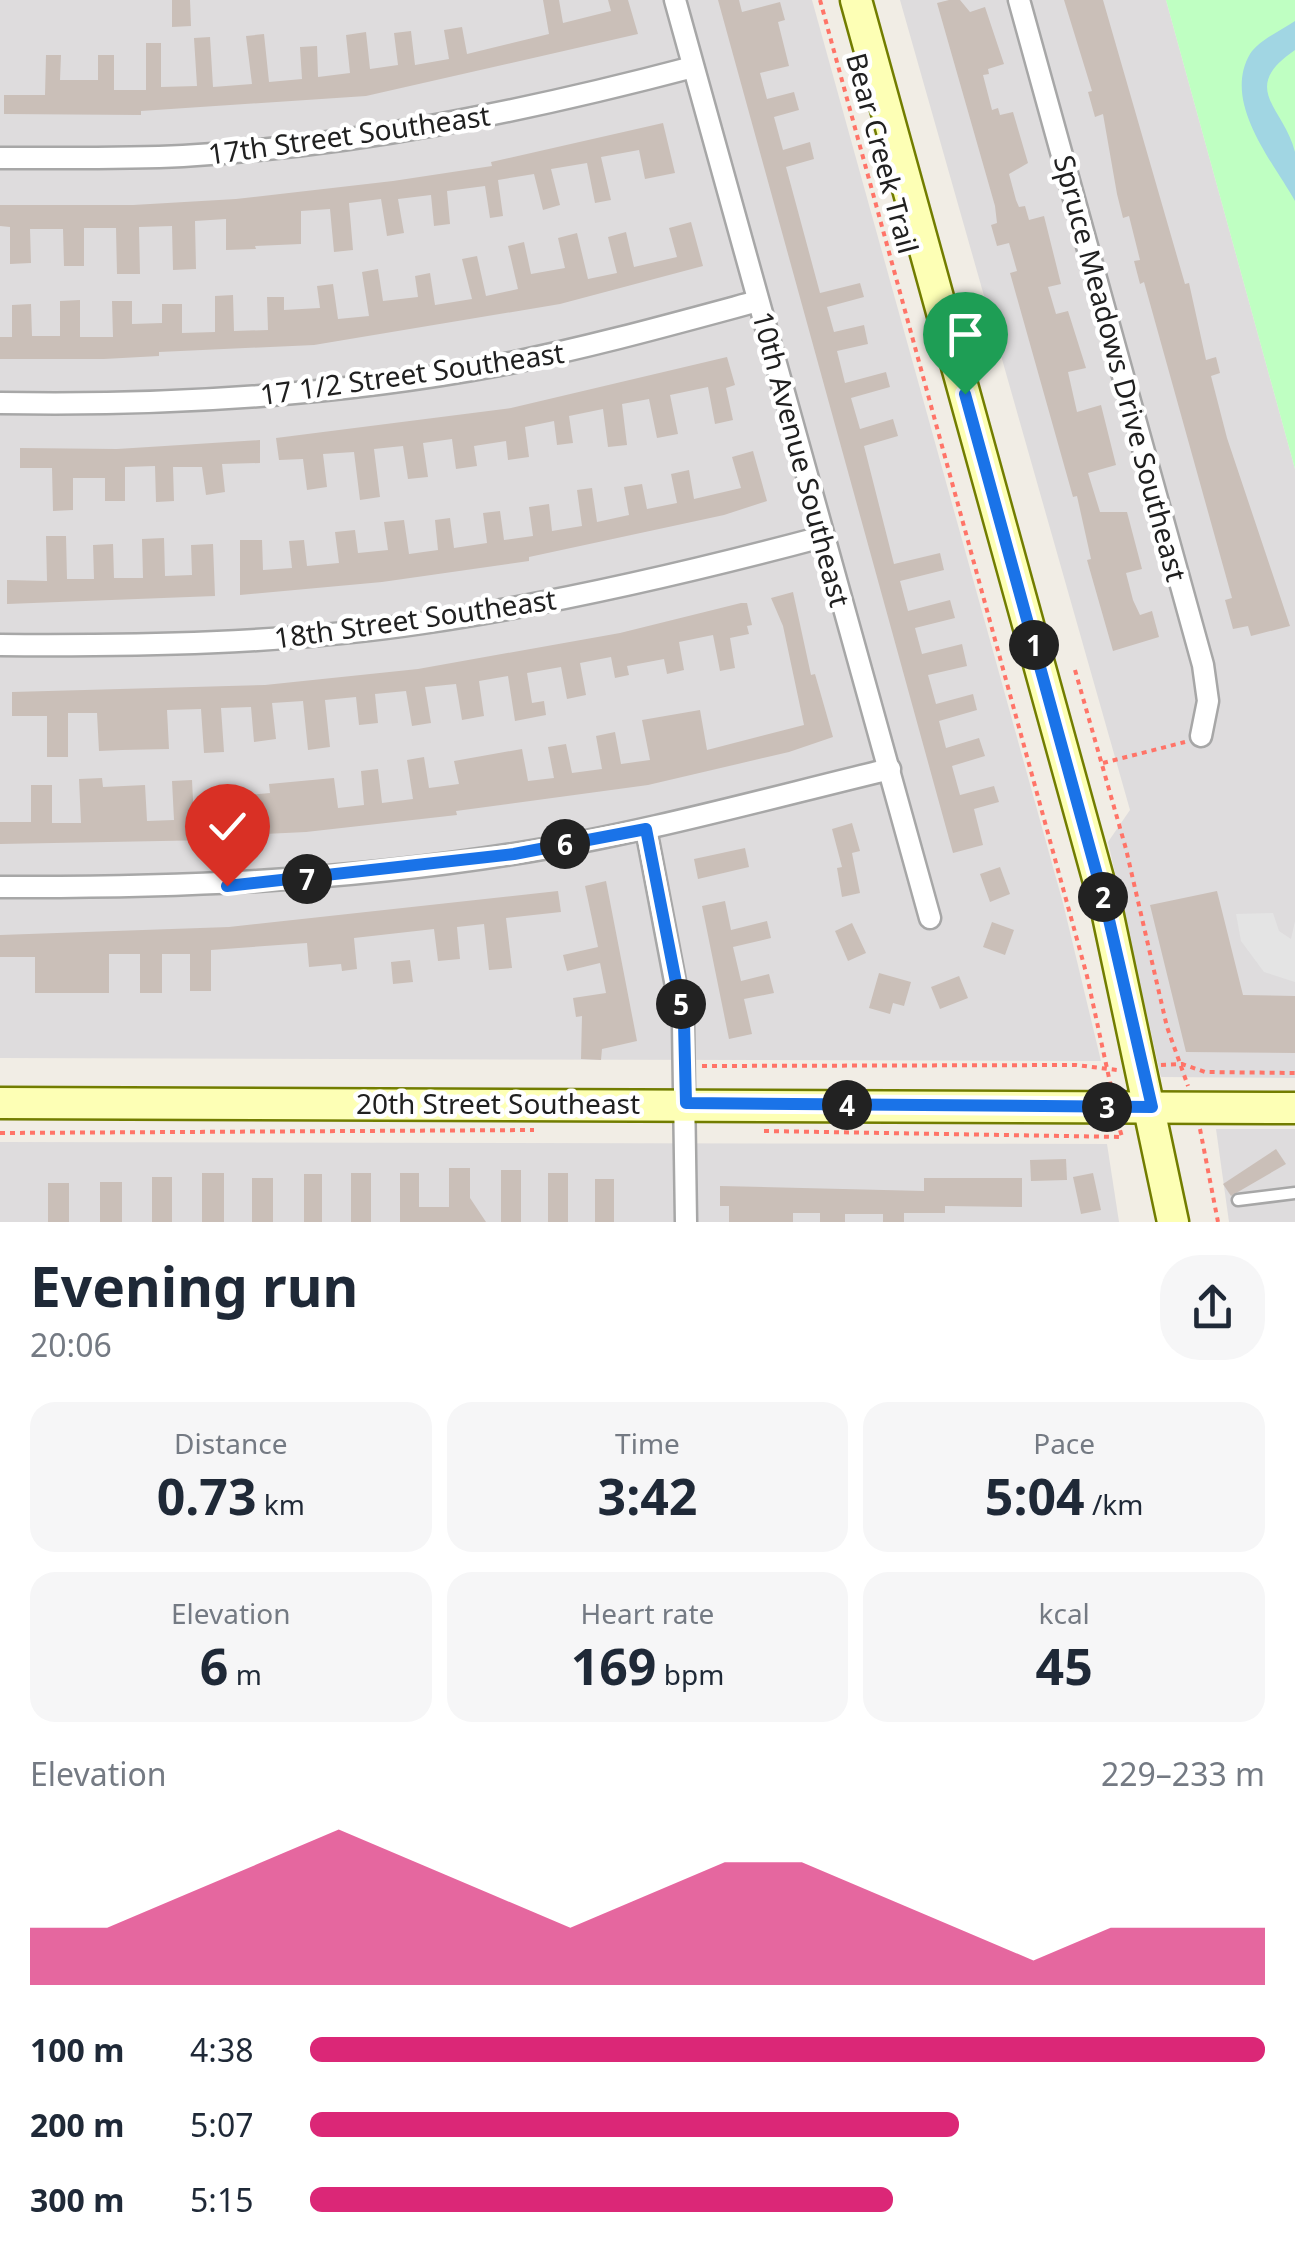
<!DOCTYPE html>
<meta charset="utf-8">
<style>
body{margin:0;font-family:"Noto Sans",sans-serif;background:#f6f6f7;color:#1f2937;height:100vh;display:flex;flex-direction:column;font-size:38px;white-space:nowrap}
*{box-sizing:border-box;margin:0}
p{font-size:32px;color:#747a83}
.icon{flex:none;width:55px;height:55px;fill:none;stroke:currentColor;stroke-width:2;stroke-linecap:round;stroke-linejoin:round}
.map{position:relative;height:1222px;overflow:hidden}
.details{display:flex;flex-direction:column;background:#fff;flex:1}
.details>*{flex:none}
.pin{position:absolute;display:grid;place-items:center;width:85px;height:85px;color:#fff;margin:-102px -42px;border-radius:50% 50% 50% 0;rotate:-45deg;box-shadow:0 0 10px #0007}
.pin .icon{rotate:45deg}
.km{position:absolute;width:50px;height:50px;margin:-25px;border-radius:50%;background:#222;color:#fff;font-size:28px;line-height:50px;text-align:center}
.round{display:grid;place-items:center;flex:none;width:105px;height:105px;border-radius:40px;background:#f6f6f7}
.headline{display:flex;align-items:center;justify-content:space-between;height:170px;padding:0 30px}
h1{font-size:55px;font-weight:700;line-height:75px}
.metrics{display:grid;grid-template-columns:repeat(3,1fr);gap:15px;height:170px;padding:10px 30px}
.metrics div{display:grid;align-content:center;border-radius:25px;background:#f6f6f7;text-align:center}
.metrics b{font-size:50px;font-weight:700}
.metrics small{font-size:28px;font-weight:400}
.metrics p{font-size:28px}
.chart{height:280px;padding:20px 30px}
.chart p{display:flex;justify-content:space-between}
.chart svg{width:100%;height:180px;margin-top:10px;fill:#db2777;opacity:.7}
ul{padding:0 30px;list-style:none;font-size:32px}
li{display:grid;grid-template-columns:160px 120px 1fr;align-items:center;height:75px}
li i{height:25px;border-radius:12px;background:#db2777}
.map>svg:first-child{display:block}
.residential{fill:#dedcdd}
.park{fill:#bfffc2}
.parking{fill:#e4e4e4}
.water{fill:#a1d6e3}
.building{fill:#cabfb8}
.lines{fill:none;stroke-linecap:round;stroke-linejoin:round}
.lane-casing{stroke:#a7a7a7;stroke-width:15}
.street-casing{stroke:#a7a7a7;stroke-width:25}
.secondary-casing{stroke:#727d00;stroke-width:35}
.path{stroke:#ff7468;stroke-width:4;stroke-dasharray:5 5;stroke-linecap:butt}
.lane{stroke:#fff;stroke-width:10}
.street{stroke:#fff;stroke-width:20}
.secondary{stroke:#fdffb5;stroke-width:30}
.route-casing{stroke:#fff;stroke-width:20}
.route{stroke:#1a73e8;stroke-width:12}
.labels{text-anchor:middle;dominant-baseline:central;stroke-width:9;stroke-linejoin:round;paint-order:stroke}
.street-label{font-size:28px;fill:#202020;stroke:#fff}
</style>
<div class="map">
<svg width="1295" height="1222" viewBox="0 0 1295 1222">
<rect width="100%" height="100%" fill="#f1ede5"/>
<!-- residential -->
<g class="residential">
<path d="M 0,0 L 812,0 L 1063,903 L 1101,1061 L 0,1058 Z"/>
<path d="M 900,0 L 1166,0 L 1295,469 L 1295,1078 L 1161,1077 L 1108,842 L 1130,810 Z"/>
<path d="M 1216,1129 L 1295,1129 L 1295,1222 L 1229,1222 Z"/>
<path d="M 0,1142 L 1107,1144 L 1119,1222 L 0,1222 Z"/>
</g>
<!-- park -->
<path class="park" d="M 1166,0 L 1295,0 L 1295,469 Z"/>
<!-- parking -->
<path class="parking" d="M 1273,913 L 1279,931 L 1291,939 L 1295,921 L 1295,982 L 1264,972 L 1241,941 L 1236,914 Z"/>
<!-- water -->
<path class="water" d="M 1295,21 L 1295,50 C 1238,89 1284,107 1295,152 C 1295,166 1295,186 1295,201 C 1272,160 1222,102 1250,54 C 1259,40 1282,30 1295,21 Z"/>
<!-- building -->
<g class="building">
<path d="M 172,0 L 190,0 L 191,26 L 172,27 Z"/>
<path d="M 543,0 L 559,0 L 563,23 L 611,11 L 608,0 L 628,0 L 638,34 L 366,96 L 141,111 L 141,115 L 4,114 L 4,95 L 45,95 L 46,55 L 61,55 L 60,80 L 98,80 L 98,55 L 114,55 L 114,90 L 146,90 L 146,43 L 161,43 L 161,87 L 197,86 L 194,38 L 210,37 L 213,87 L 252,84 L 246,36 L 264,34 L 269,82 L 302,79 L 300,47 L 317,46 L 318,77 L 350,73 L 346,35 L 366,32 L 370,69 L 398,65 L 394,33 L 411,31 L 415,65 L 449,59 L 444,30 L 462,27 L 467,54 L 549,34 Z"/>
<path d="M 718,0 L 739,0 L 742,12 L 780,2 L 785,20 L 778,22 L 789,66 L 760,73 L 767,99 L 794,92 L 799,110 L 774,117 L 783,150 L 810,142 L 814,159 L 786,167 L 820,293 L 860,283 L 864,297 L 827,307 L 834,332 L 864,325 L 868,344 L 837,351 L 845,383 L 886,372 L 890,387 L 851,398 L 860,429 L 893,419 L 898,436 L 864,446 L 894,564 L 940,553 L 944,570 L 900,581 L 908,611 L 950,600 L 955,618 L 915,628 L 922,654 L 962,644 L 967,666 L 928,675 L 936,704 L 973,694 L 977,710 L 939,721 L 946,748 L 979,738 L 985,756 L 952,766 L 960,795 L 994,786 L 999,802 L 974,809 L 983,845 L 953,853 Z"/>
<path d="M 949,0 L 960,0 L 970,12 L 985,7 L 1004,64 L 988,69 L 989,74 L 983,75 L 992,110 L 998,108 L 1000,115 L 1013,112 L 1028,163 L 1009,174 L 1016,200 L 1019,207 L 1025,206 L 1029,220 L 1044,216 L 1061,284 L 1048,287 L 1056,314 L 1068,311 L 1086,368 L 1068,372 L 1077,412 L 1101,405 L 1116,465 L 1088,473 L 1100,512 L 1127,512 L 1142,569 L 1126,573 L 1133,600 L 1140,615 L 1152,611 L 1159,637 L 1113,651 L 1087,560 L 1091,559 L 1077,496 L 1073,497 L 1010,273 L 1017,271 L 1009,243 L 997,246 L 991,225 L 997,223 L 995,206 L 937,3 Z"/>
<path d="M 1064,0 L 1103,0 L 1185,284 L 1189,283 L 1206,360 L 1216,357 L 1220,373 L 1211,376 L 1227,438 L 1290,626 L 1251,636 L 1248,626 L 1233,629 L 1225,600 L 1232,598 L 1144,282 L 1140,284 L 1134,261 L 1140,260 L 1129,216 L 1123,218 L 1117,194 L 1103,114 L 1095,117 L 1088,92 L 1092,91 Z"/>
<path d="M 663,123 L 675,173 L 645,179 L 639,150 L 601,157 L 611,200 L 595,203 L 587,163 L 551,169 L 560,205 L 543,210 L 534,174 L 498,180 L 503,216 L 490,218 L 485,186 L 447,191 L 450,224 L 434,226 L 431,195 L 398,199 L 404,233 L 387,236 L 381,199 L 349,203 L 353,250 L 334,252 L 330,209 L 301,211 L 301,244 L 255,246 L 256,249 L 226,250 L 226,219 L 195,221 L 196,269 L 173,270 L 172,226 L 139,227 L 140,274 L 117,274 L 116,228 L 84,228 L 84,266 L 64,266 L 63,229 L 30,229 L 31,263 L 10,264 L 10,227 L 0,226 L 0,205 L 133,205 L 236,199 L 393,181 L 492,166 L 491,162 Z"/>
<path d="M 691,222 L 703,266 L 560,304 L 314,345 L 159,352 L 159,356 L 104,359 L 0,359 L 0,337 L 12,337 L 12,305 L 31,304 L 32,336 L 60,336 L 60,301 L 80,300 L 80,337 L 113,337 L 112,301 L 132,301 L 132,324 L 162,323 L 162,304 L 182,304 L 182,333 L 215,332 L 215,296 L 233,295 L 234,331 L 268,330 L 267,297 L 284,297 L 284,310 L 320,308 L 317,286 L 333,284 L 338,319 L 369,316 L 362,272 L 378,269 L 383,301 L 418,297 L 415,276 L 430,273 L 435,305 L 472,299 L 462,259 L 477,256 L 486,296 L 518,289 L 508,246 L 524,242 L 531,274 L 565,268 L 558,238 L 577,233 L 588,279 L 617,273 L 608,237 L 626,232 L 634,267 L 677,257 L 669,228 Z"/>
<path d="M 727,357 L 735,385 L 726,388 L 733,420 L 715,424 L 708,387 L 670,395 L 678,434 L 657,438 L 649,399 L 622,404 L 627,445 L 608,447 L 603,409 L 569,416 L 573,443 L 557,445 L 554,421 L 525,427 L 529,457 L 508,460 L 506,441 L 474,446 L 477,466 L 456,469 L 452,439 L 423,443 L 428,477 L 408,479 L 403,446 L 374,449 L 380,497 L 360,500 L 354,452 L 323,454 L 327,487 L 307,490 L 303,459 L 279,460 L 276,438 L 511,408 Z"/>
<path d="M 260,440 L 260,463 L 222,464 L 225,492 L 206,495 L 202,467 L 173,467 L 174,501 L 156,502 L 155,466 L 125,467 L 125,501 L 105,501 L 105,478 L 73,478 L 73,510 L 53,511 L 52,468 L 20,468 L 20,448 L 117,449 Z"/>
<path d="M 753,451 L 767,501 L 724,515 L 529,557 L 529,561 L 382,582 L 240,595 L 240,540 L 262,540 L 263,570 L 292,568 L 289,541 L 304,540 L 307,566 L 339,563 L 335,532 L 355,530 L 358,553 L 388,550 L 384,522 L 404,520 L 409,554 L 438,550 L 435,520 L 450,518 L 454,548 L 487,543 L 483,513 L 500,511 L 504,540 L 533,536 L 529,507 L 549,504 L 552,531 L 582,526 L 577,490 L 592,488 L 597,522 L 629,515 L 624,487 L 642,484 L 647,509 L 677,503 L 671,474 L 689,470 L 694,499 L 741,488 L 732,457 Z"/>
<path d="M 46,536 L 66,536 L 67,579 L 94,579 L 93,545 L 113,544 L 114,578 L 143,578 L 142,539 L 164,538 L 165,576 L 192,575 L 191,545 L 213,544 L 215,596 L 7,604 L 7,580 L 47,581 Z"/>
<path d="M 793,592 L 811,675 L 815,674 L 833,737 L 789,752 L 648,785 L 456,811 L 457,815 L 306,832 L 245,835 L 243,818 L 231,819 L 229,797 L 270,793 L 269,784 L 334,778 L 338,808 L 364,805 L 361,771 L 378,769 L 382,803 L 413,799 L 407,760 L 424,757 L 429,788 L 459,784 L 454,761 L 522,749 L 528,781 L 554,778 L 548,747 L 566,744 L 572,773 L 602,769 L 596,736 L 615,732 L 621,764 L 650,760 L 642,720 L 700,710 L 707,750 L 804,725 L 783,626 L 771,598 Z"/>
<path d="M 741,603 L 747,603 L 752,625 L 747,626 L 749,634 L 730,638 L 735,668 L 720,671 L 713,635 L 679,642 L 684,670 L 667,674 L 664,659 L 627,666 L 629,675 L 615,678 L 611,657 L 580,663 L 586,695 L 567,699 L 561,667 L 527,673 L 532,703 L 544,701 L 546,715 L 515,721 L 508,676 L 479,681 L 484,716 L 462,720 L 456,684 L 425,687 L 431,723 L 412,726 L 406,691 L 375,694 L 378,723 L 359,725 L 356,697 L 325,700 L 330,747 L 308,750 L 303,701 L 272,703 L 276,739 L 254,742 L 251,707 L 221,708 L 224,752 L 204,753 L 201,709 L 167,710 L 169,749 L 122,750 L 99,751 L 97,713 L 68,713 L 68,757 L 47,757 L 47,716 L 12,716 L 12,692 L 265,685 L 418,669 L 620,633 Z"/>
<path d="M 102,778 L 103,787 L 145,785 L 147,821 L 174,820 L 172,781 L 192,780 L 194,820 L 215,820 L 215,840 L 0,844 L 0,822 L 31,822 L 31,785 L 52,785 L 52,823 L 81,823 L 79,779 Z"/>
<path d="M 852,823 L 860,851 L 852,853 L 860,893 L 842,897 L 837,868 L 842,867 L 832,829 Z"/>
<path d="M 745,848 L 749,867 L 698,879 L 694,859 Z"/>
<path d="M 1000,867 L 1010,894 L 990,902 L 980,874 Z"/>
<path d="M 606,881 L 637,1041 L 602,1049 L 601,1060 L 581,1059 L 582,1016 L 576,1017 L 573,998 L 606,993 L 600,963 L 567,971 L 563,955 L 598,947 L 585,886 Z"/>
<path d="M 558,891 L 561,912 L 506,918 L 512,968 L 489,970 L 484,924 L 457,927 L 460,959 L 438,961 L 434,929 L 354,938 L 357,969 L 342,971 L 341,964 L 309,967 L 307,943 L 211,950 L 211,991 L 190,991 L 190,954 L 162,954 L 162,993 L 140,993 L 140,954 L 109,954 L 109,993 L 35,993 L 35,957 L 0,957 L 0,935 L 229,927 Z"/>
<path d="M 1217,891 L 1243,995 L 1295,996 L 1295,1053 L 1186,1052 L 1150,905 Z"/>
<path d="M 725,901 L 731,930 L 767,921 L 771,938 L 733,947 L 741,981 L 769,974 L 774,993 L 744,999 L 752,1034 L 729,1039 L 702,906 Z"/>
<path d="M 992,922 L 1014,930 L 1005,955 L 983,947 Z"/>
<path d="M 852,923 L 866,953 L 848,961 L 835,931 Z"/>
<path d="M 410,960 L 413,982 L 393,984 L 391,962 Z"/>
<path d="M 879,973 L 911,982 L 904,1006 L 893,1003 L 890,1014 L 869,1008 Z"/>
<path d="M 959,976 L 968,998 L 940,1009 L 931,987 Z"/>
<path d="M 1276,1149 L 1286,1164 L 1231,1196 L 1223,1184 Z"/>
<path d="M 1066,1159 L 1067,1180 L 1031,1181 L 1030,1160 Z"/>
<path d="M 449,1168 L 470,1168 L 470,1198 L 486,1222 L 400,1222 L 400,1173 L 419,1173 L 419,1207 L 449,1207 Z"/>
<rect x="501" y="1170" width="20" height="52"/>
<rect x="202" y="1173" width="22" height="49"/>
<rect x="351" y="1173" width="20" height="49"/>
<rect x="548" y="1173" width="20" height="49"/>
<path d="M 1093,1173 L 1101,1210 L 1081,1214 L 1073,1177 Z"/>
<rect x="304" y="1174" width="18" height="48"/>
<rect x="152" y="1177" width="20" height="45"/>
<rect x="252" y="1178" width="21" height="44"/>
<path d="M 924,1178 L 1022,1178 L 1022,1207 L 945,1206 L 945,1213 L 904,1213 L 904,1222 L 883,1222 L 883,1214 L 845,1214 L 845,1222 L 820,1222 L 820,1213 L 793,1213 L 793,1222 L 729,1222 L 729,1206 L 720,1206 L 720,1186 L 924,1191 Z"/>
<rect x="595" y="1179" width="19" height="43"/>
<rect x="100" y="1182" width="22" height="40"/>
<rect x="48" y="1183" width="21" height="39"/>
</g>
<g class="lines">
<defs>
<path id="lane" d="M 1238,1200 L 1295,1193"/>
<g id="street">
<path d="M 675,0 L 930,918"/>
<path d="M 1019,0 L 1203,665 L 1208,701 L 1201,736"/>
<path d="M 0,158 C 61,158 122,159 183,156 C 356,146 526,111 693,67"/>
<path d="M 0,403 C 167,406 335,396 500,365 C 587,348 673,324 758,301"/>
<path d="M 0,645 C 141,646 283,644 423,623 C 558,603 691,572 822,537"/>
<path d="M 646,829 L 683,1023 L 686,1222"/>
<path d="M 0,887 C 173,888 342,881 513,854 C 641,834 765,799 890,769"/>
</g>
<g id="secondary">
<path d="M 856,0 L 1107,911 L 1173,1222"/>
<path d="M 0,1103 L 1295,1108"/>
</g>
</defs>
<!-- lane casing -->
<use href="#lane" class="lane-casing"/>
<!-- street casing -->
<use href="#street" class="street-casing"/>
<!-- secondary casing -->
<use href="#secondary" class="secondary-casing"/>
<!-- path -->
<g class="path">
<path d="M 820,0 L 1087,976 L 1111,1087"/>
<path d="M 1075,670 L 1126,849 L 1167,1027 L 1188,1086"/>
<path d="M 1103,763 L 1185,742"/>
<path d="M 1161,1065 L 1182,1064 L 1205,1072 L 1295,1073"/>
<path d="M 702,1066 L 1076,1065 L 1117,1070"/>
<path d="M 1200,1129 L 1218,1222"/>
<path d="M 764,1131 L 1122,1137 L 1120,1130"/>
<path d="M 0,1133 L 534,1130"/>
</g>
<!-- lane -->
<use href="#lane" class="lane"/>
<!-- street -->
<use href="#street" class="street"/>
<!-- secondary -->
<use href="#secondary" class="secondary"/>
</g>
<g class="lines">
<defs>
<path id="route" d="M 227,886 L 514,854 L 646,829 L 684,1023 L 686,1103 L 1152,1107 L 1107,911 L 965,394"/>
</defs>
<!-- route casing -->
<use href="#route" class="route-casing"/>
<!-- route -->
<use href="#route" class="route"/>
</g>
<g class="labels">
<!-- street labels -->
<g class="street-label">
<text transform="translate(349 134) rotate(-8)">17th Street Southeast</text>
<text transform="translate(883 153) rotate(75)">Bear Creek Trail</text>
<text transform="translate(1121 368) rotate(75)">Spruce Meadows Drive Southeast</text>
<text transform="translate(412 373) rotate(-8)">17 1/2 Street Southeast</text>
<text transform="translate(802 459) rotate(75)">10th Avenue Southeast</text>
<text transform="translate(415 618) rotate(-8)">18th Street Southeast</text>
<text x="498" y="1103">20th Street Southeast</text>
</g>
</g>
</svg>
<div class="pin" style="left:965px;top:394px;background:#1e9e55"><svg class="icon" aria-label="arrive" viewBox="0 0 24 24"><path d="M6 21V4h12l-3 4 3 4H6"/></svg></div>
<div class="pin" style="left:227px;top:886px;background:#d93025"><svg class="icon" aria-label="check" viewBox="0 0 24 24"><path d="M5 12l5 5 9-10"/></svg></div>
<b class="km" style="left:1034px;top:645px">1</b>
<b class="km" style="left:1103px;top:897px">2</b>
<b class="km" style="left:1107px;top:1107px">3</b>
<b class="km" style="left:847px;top:1105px">4</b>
<b class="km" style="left:681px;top:1004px">5</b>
<b class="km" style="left:565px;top:844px">6</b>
<b class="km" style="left:307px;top:879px">7</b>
</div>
<section class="details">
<div class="headline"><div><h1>Evening run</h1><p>20:06</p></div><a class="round"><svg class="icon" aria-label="share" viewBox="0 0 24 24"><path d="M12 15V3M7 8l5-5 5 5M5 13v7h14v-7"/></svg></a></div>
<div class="metrics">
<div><p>Distance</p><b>0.73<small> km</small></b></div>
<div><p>Time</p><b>3:42</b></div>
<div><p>Pace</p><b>5:04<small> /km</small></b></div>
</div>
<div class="metrics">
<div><p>Elevation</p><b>6<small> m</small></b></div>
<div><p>Heart rate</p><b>169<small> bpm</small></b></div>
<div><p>kcal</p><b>45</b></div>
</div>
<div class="chart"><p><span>Elevation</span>229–233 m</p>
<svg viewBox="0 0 160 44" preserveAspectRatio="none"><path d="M0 44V30L10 30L20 22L30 14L40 6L50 14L60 22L70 30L80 22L90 14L100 14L110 22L120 30L130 38L140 30L150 30L160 30V44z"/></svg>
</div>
<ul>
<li><b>100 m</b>4:38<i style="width:100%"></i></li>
<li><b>200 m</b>5:07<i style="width:68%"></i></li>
<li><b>300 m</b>5:15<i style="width:61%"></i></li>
</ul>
</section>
